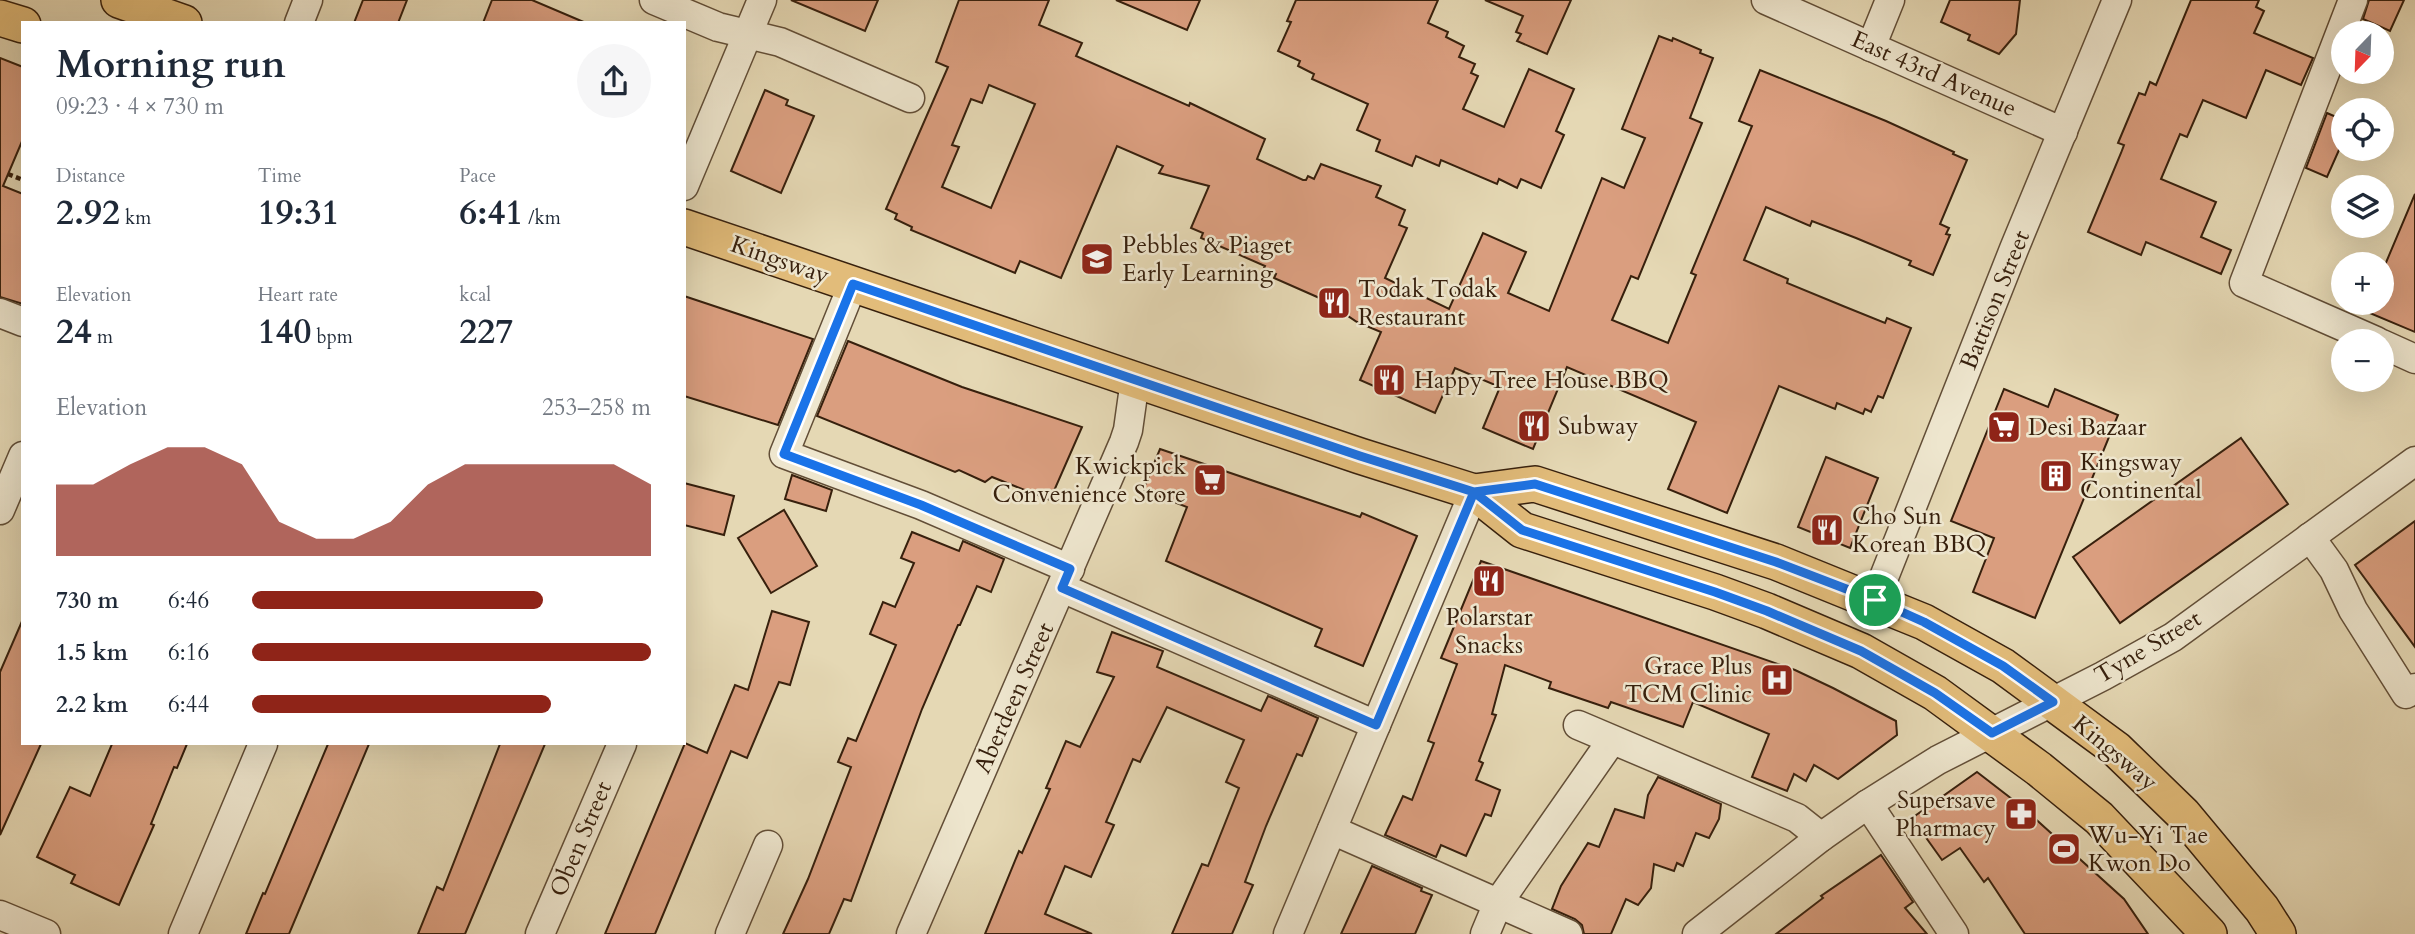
<!DOCTYPE html>
<meta charset="utf-8">
<style>
body{margin:0;font-family:Cardo,serif;background:#f6f6f7;color:#1f2937;height:100vh;display:flex;flex-direction:column;font-size:26px;white-space:nowrap}
*{box-sizing:border-box;margin:0}
p{font-size:23px;color:#747a83}
.icon{flex:none;width:38px;height:38px;fill:none;stroke:currentColor;stroke-width:2;stroke-linecap:round;stroke-linejoin:round}
.map{position:relative;flex:1;overflow:hidden}
.panel{position:absolute;left:21px;top:21px;width:665px;height:724px;display:flex;flex-direction:column;background:#fff;border-radius:0px;box-shadow:0 7px 28px #0002}
.panel>*{flex:none}
.needle{width:46px;rotate:203deg}
.controls{position:absolute;left:2331px;top:21px;display:grid;gap:14px}
.controls a{display:grid;place-items:center;width:63px;height:63px;border-radius:50%;background:#fff;box-shadow:0 7px 28px #0002;font-size:35px}
.pin{position:absolute;display:grid;place-items:center;width:60px;height:60px;color:#fff;margin:-30px;border:4px solid #fff;border-radius:50%;box-shadow:0 2px 7px #0007}
.round{display:grid;place-items:center;flex:none;width:74px;height:74px;border-radius:37px;background:#f6f6f7}
.summary{display:flex;align-items:center;justify-content:space-between;height:119px;padding:0 35px}
h1{font-size:38px;font-weight:800;line-height:52px}
.metrics{display:grid;grid-template-columns:repeat(3,1fr);gap:10px;height:119px;padding:7px 35px}
.metrics div{display:grid;align-content:center}
.metrics b{font-size:35px;font-weight:800}
.metrics small{font-size:19px;font-weight:400}
.metrics p{font-size:19px}
.chart{height:196px;padding:14px 35px}
.chart p{display:flex;justify-content:space-between}
.chart svg{width:100%;height:126px;margin-top:7px;fill:#8f2418;opacity:.7}
ul{padding:0 35px;list-style:none;font-size:23px}
li{display:grid;grid-template-columns:112px 84px 1fr;align-items:center;height:52px}
li i{height:18px;border-radius:9px;background:#8f2418}
.map>svg:first-child{display:block}
.building{fill:#da9e7f;stroke:#37200d;stroke-width:2;fill-rule:evenodd}
.lines{fill:none;stroke-linecap:round;stroke-linejoin:round}
.minor-casing{stroke:#624e37;stroke-width:31}
.major-casing{stroke:#37200d;stroke-width:38}
.path{stroke:#37200d;stroke-width:4.5;stroke-dasharray:5 3.5;stroke-linecap:butt}
.minor{stroke:#eee6ce;stroke-width:28}
.major{stroke:#e2bc7a;stroke-width:35}
.route-casing{stroke:#fff;stroke-width:14}
.route{stroke:#1a73e8;stroke-width:9}
.labels{text-anchor:middle;dominant-baseline:central;stroke-width:5;stroke-linejoin:round;paint-order:stroke}
.street-label{font-size:24px;fill:#37200d;stroke:#eee6ce}
.poi-label{font-size:24px;fill:#37200d;stroke:#eee6ce;text-anchor:start}
</style>
<div class="map">
<svg width="2415" height="934" viewBox="0 0 2415 934">
<rect width="100%" height="100%" fill="#e5d8b4"/>
<filter id="stains"><feTurbulence type="fractalNoise" baseFrequency=".00286" numOctaves="4"/><feColorMatrix values="0 0 0 0 .2 0 0 0 0 .09 0 0 0 0 .02 0 0 0 .5 -.17"/></filter>
<radialGradient id="worn" r=".72"><stop offset=".6" stop-color="#630" stop-opacity="0"/><stop offset="1" stop-color="#630" stop-opacity=".3"/></radialGradient>
<!-- building -->
<g class="building">
<path d="M 363,0 L 407,0 L 398,23 L 354,23 Z"/>
<path d="M 492,0 L 532,0 L 586,23 L 483,23 Z"/>
<path d="M 791,0 L 878,0 L 865,31 Z"/>
<path d="M 959,0 L 1049,0 L 1039,25 L 1082,43 L 1076,56 L 1189,106 L 1190,103 L 1265,139 L 1257,159 L 1303,180 L 1306,180 L 1308,176 L 1314,179 L 1321,164 L 1381,186 L 1376,197 L 1405,210 L 1399,225 L 1407,228 L 1385,278 L 1449,309 L 1483,233 L 1526,252 L 1508,293 L 1549,311 L 1602,178 L 1624,188 L 1645,138 L 1622,129 L 1659,36 L 1672,41 L 1673,38 L 1701,50 L 1700,53 L 1713,58 L 1690,118 L 1702,123 L 1638,279 L 1631,276 L 1612,320 L 1668,343 L 1696,275 L 1691,273 L 1752,126 L 1739,121 L 1760,70 L 1886,121 L 1954,152 L 1953,154 L 1967,160 L 1940,224 L 1949,228 L 1946,234 L 1950,235 L 1933,275 L 1909,265 L 1911,261 L 1856,238 L 1812,221 L 1810,226 L 1766,207 L 1744,260 L 1788,279 L 1787,283 L 1843,306 L 1885,323 L 1887,318 L 1911,328 L 1883,398 L 1878,396 L 1871,412 L 1865,409 L 1863,414 L 1837,403 L 1835,409 L 1779,386 L 1727,513 L 1668,489 L 1696,422 L 1567,367 L 1533,449 L 1483,428 L 1500,387 L 1455,368 L 1435,413 L 1360,380 L 1381,332 L 1357,322 L 1324,300 L 1274,278 L 1276,274 L 1264,268 L 1265,266 L 1201,238 L 1203,233 L 1191,228 L 1209,186 L 1159,173 L 1163,166 L 1117,146 L 1061,278 L 1020,261 L 1015,273 L 911,230 L 912,227 L 895,219 L 897,214 L 886,209 L 948,67 L 936,62 ZM 989,85 L 1035,104 L 991,208 L 942,187 L 959,147 L 952,145 L 971,99 L 982,103 Z"/>
<path d="M 1116,0 L 1200,0 L 1187,30 Z"/>
<path d="M 1296,0 L 1438,0 L 1428,23 L 1448,32 L 1446,37 L 1464,46 L 1459,57 L 1475,64 L 1471,73 L 1478,76 L 1463,109 L 1504,127 L 1529,69 L 1574,89 L 1556,131 L 1564,135 L 1541,188 L 1521,179 L 1517,188 L 1499,179 L 1497,184 L 1441,160 L 1439,166 L 1416,156 L 1412,166 L 1376,151 L 1380,140 L 1357,130 L 1368,104 L 1312,79 L 1314,74 L 1298,66 L 1300,61 L 1278,51 L 1291,22 L 1287,21 Z"/>
<path d="M 1485,0 L 1571,0 L 1547,54 L 1517,41 L 1521,34 L 1516,32 L 1523,16 Z"/>
<path d="M 1950,0 L 2020,0 L 2016,34 L 1999,54 L 1968,40 L 1970,35 L 1941,22 Z"/>
<path d="M 2191,0 L 2259,0 L 2256,7 L 2264,11 L 2254,33 L 2313,58 L 2301,85 L 2266,70 L 2246,118 L 2203,100 L 2187,137 L 2180,134 L 2161,179 L 2216,202 L 2201,237 L 2231,250 L 2221,274 L 2146,242 L 2141,255 L 2088,232 L 2121,153 L 2124,145 L 2118,143 L 2139,93 L 2145,95 L 2150,82 L 2156,85 Z"/>
<path d="M 2369,0 L 2404,0 L 2390,31 L 2363,19 Z"/>
<path d="M 0,58 L 23,67 L 23,139 L 3,186 L 23,194 L 23,304 L 0,297 Z"/>
<path d="M 765,90 L 788,100 L 786,105 L 814,116 L 781,193 L 731,171 Z"/>
<path d="M 2327,113 L 2343,120 L 2343,141 L 2327,177 L 2306,168 Z"/>
<path d="M 2415,194 L 2415,332 L 2346,303 L 2382,303 L 2382,272 Z"/>
<path d="M 684,296 L 813,339 L 778,425 L 684,396 Z"/>
<path d="M 848,341 L 962,387 L 1082,427 L 1050,500 L 992,477 L 985,482 L 959,470 L 955,472 L 817,416 Z"/>
<path d="M 2004,389 L 2048,407 L 2055,389 L 2118,415 L 2035,618 L 1973,592 L 1994,538 L 1951,521 Z"/>
<path d="M 2241,438 L 2288,504 L 2120,623 L 2073,557 Z"/>
<path d="M 1160,449 L 1360,517 L 1362,513 L 1417,536 L 1363,666 L 1315,646 L 1322,629 L 1166,561 L 1187,507 L 1143,490 Z"/>
<path d="M 1826,457 L 1878,478 L 1850,548 L 1798,527 Z"/>
<path d="M 792,475 L 832,490 L 826,511 L 785,499 Z"/>
<path d="M 684,483 L 734,496 L 724,535 L 684,525 Z"/>
<path d="M 784,510 L 817,566 L 771,593 L 738,538 Z"/>
<path d="M 2415,521 L 2415,647 L 2355,565 Z"/>
<path d="M 912,532 L 959,551 L 963,541 L 1004,559 L 991,592 L 977,586 L 960,625 L 958,625 L 922,709 L 851,901 L 844,899 L 829,934 L 783,934 L 808,879 L 851,767 L 838,762 L 848,738 L 856,741 L 896,645 L 870,634 L 883,602 L 895,607 L 914,563 L 901,558 Z"/>
<path d="M 1481,561 L 1795,670 L 1833,688 L 1896,721 L 1897,735 L 1838,779 L 1814,765 L 1806,781 L 1794,774 L 1787,791 L 1752,777 L 1769,734 L 1693,702 L 1683,727 L 1611,702 L 1608,708 L 1549,688 L 1551,682 L 1505,665 L 1492,714 L 1496,715 L 1479,761 L 1483,763 L 1476,780 L 1500,790 L 1491,816 L 1485,814 L 1466,856 L 1441,845 L 1436,857 L 1385,835 L 1403,796 L 1412,800 L 1434,743 L 1428,741 L 1457,664 L 1441,658 Z"/>
<path d="M 772,611 L 809,622 L 790,685 L 779,682 L 747,758 L 731,751 L 655,934 L 605,934 L 685,743 L 707,753 L 735,685 L 748,690 Z"/>
<path d="M 23,619 L 23,744 L 41,744 L 0,835 L 0,672 Z"/>
<path d="M 1112,632 L 1163,651 L 1157,667 L 1261,711 L 1268,696 L 1318,718 L 1302,756 L 1297,754 L 1266,826 L 1245,882 L 1253,885 L 1232,934 L 1172,934 L 1202,864 L 1208,866 L 1239,788 L 1226,782 L 1244,740 L 1167,707 L 1140,762 L 1133,759 L 1106,822 L 1114,825 L 1091,877 L 1065,866 L 1045,914 L 1092,934 L 985,934 L 1019,851 L 1022,853 L 1050,789 L 1046,788 L 1066,741 L 1080,747 L 1114,677 L 1097,672 Z"/>
<path d="M 112,744 L 187,744 L 177,768 L 174,767 L 151,824 L 154,825 L 119,905 L 71,883 L 75,875 L 37,857 L 70,787 L 90,796 Z"/>
<path d="M 328,744 L 369,744 L 289,934 L 246,934 L 263,893 L 265,894 Z"/>
<path d="M 500,744 L 545,744 L 465,934 L 418,934 L 437,887 L 443,890 Z"/>
<path d="M 1977,772 L 2021,806 L 2124,899 L 2148,934 L 2025,934 L 1988,878 L 1984,882 L 1960,848 L 1942,860 L 1912,818 Z"/>
<path d="M 1658,777 L 1721,804 L 1719,819 L 1709,838 L 1696,833 L 1683,866 L 1677,863 L 1674,871 L 1654,864 L 1651,888 L 1638,905 L 1626,899 L 1611,934 L 1584,934 L 1582,925 L 1575,919 L 1552,909 L 1561,886 L 1588,843 L 1599,847 L 1615,809 L 1644,818 L 1648,795 Z"/>
<path d="M 1881,855 L 1913,902 L 1905,908 L 1927,934 L 1776,934 L 1823,898 L 1821,896 Z"/>
<path d="M 1372,866 L 1422,888 L 1421,891 L 1432,895 L 1415,934 L 1341,934 Z"/>
</g>
<g class="lines">
<defs>
<g id="minor">
<path d="M 654,0 L 718,27 L 780,42 L 910,98"/>
<path d="M 1766,0 L 2063,132"/>
<path d="M 2353,0 L 2244,283 L 2376,341"/>
<path d="M 299,23 L 308,0"/>
<path d="M 1871,47 L 1890,0"/>
<path d="M 684,186 L 762,0"/>
<path d="M 853,284 L 784,454 L 921,505 L 1070,569"/>
<path d="M 0,313 L 23,322"/>
<path d="M 2382,344 L 2415,359"/>
<path d="M 0,510 L 23,456"/>
<path d="M 2310,537 L 2334,570 L 2353,610 L 2406,694 L 2415,688"/>
<path d="M 1062,588 L 1376,725"/>
<path d="M 1875,600 L 2014,249 L 2117,0"/>
<path d="M 1578,725 L 1797,818 L 1821,837"/>
<path d="M 1868,804 L 1954,934"/>
<path d="M 1332,830 L 1568,934"/>
<path d="M 0,915 L 46,934"/>
<path d="M 183,934 L 263,744"/>
<path d="M 540,934 L 622,744"/>
<path d="M 730,934 L 768,845"/>
<path d="M 911,934 L 1124,442 L 1128,430 L 1135,380"/>
<path d="M 1288,934 L 1474,492"/>
<path d="M 1485,934 L 1498,903 L 1612,740"/>
<path d="M 1697,934 L 1821,837 L 1868,804 L 1938,760 L 2103,676 L 2173,637 L 2415,461"/>
</g>
<g id="major">
<path d="M 119,0 L 184,23"/>
<path d="M 0,18 L 23,25"/>
<path d="M 684,227 L 1360,456 L 1474,492 L 1522,530 L 1715,592 L 1767,611 L 1861,651 L 1935,693 L 2039,769 L 2099,818 L 2209,934"/>
<path d="M 1474,492 L 1535,484 L 1776,562 L 1924,622 L 2003,666 L 2116,749 L 2183,814 L 2262,909 L 2278,934"/>
</g>
</defs>
<!-- minor casing -->
<use href="#minor" class="minor-casing"/>
<!-- major casing -->
<use href="#major" class="major-casing"/>
<!-- path -->
<path class="path" d="M 8,174 L 23,180"/>
<!-- minor -->
<use href="#minor" class="minor"/>
<!-- major -->
<use href="#major" class="major"/>
</g>
<g class="lines">
<defs>
<path id="route" d="M 1875,600 L 1776,562 L 1535,484 L 1474,492 L 1360,456 L 853,284 L 784,454 L 921,505 L 1070,569 L 1062,588 L 1376,725 L 1474,492 L 1522,530 L 1715,592 L 1767,611 L 1861,651 L 1935,693 L 1992,733 L 2053,702 L 2003,666 L 1924,622 L 1875,600"/>
</defs>
<!-- route casing -->
<use href="#route" class="route-casing"/>
<!-- route -->
<use href="#route" class="route"/>
</g>
<!-- icons -->
<defs>
<symbol id="school-square" viewBox="-11 -11 22 22"><rect x="-9" y="-9" width="18" height="18" rx="4" fill="#8f2418" stroke="#eee6ce"/><path d="M0-5L7-2L0 1L-7-2ZM-4 1L0 2.5L4 1V4Q0 6-4 4Z" fill="#fff"/></symbol>
<symbol id="restaurant-square" viewBox="-11 -11 22 22"><rect x="-9" y="-9" width="18" height="18" rx="4" fill="#8f2418" stroke="#eee6ce"/><path d="M-5-6h1v4h1v-4h1v4h1v-4h1v5L-1.5 .5V6h-2V.5L-5-1ZM5-6V6H3V1.5H1.5Q1.5-4 5-6Z" fill="#fff"/></symbol>
<symbol id="supermarket-square" viewBox="-11 -11 22 22"><rect x="-9" y="-9" width="18" height="18" rx="4" fill="#8f2418" stroke="#eee6ce"/><path d="M-6-5.5h2.5l.6 2H6L4.5 2H-2.5L-4.4-4H-6ZM-1.5 3.2a1.3 1.3 0 1 0 .1 0ZM3 3.2a1.3 1.3 0 1 0 .1 0Z" fill="#fff"/></symbol>
<symbol id="building-square" viewBox="-11 -11 22 22"><rect x="-9" y="-9" width="18" height="18" rx="4" fill="#8f2418" stroke="#eee6ce"/><path d="M-4-6H4V6H1V3H-1V6H-4ZM-2.5-4.3h1.7v1.8h-1.7ZM.8-4.3h1.7v1.8H.8ZM-2.5-1h1.7V.8h-1.7ZM.8-1h1.7V.8H.8Z" fill="#fff"/></symbol>
<symbol id="hospital-square" viewBox="-11 -11 22 22"><rect x="-9" y="-9" width="18" height="18" rx="4" fill="#8f2418" stroke="#eee6ce"/><path d="M-5-5h3v3.5h4V-5h3V5h-3V1.5h-4V5h-3Z" fill="#fff"/></symbol>
<symbol id="pharmacy-square" viewBox="-11 -11 22 22"><rect x="-9" y="-9" width="18" height="18" rx="4" fill="#8f2418" stroke="#eee6ce"/><path d="M-2-6h4v4h4v4h-4v4h-4v-4h-4v-4h4Z" fill="#fff"/></symbol>
<symbol id="stadium-square" viewBox="-11 -11 22 22"><rect x="-9" y="-9" width="18" height="18" rx="4" fill="#8f2418" stroke="#eee6ce"/><path d="M0-5a6.5 5 0 1 0 0 10a6.5 5 0 1 0 0-10ZM-3.5-1.8h7v3.6h-7Z" fill="#fff"/></symbol>
</defs>
<g fill-rule="evenodd">
<use href="#school-square" x="1078" y="240" width="38" height="38"/>
<use href="#restaurant-square" x="1315" y="284" width="38" height="38"/>
<use href="#restaurant-square" x="1370" y="361" width="38" height="38"/>
<use href="#restaurant-square" x="1515" y="407" width="38" height="38"/>
<use href="#supermarket-square" x="1985" y="408" width="38" height="38"/>
<use href="#building-square" x="2037" y="457" width="38" height="38"/>
<use href="#supermarket-square" x="1191" y="461" width="38" height="38"/>
<use href="#restaurant-square" x="1808" y="511" width="38" height="38"/>
<use href="#restaurant-square" x="1470" y="562" width="38" height="38"/>
<use href="#hospital-square" x="1758" y="661" width="38" height="38"/>
<use href="#pharmacy-square" x="2002" y="795" width="38" height="38"/>
<use href="#stadium-square" x="2045" y="830" width="38" height="38"/>
</g>
<g class="labels">
<!-- street labels -->
<g class="street-label">
<text transform="translate(1934 74) rotate(24)">East 43rd Avenue</text>
<text transform="translate(780 260) rotate(19)">Kingsway</text>
<text transform="translate(1995 300) rotate(-68)">Battison Street</text>
<text transform="translate(2148 647) rotate(-31)">Tyne Street</text>
<text transform="translate(1014 698) rotate(-66)">Aberdeen Street</text>
<text transform="translate(2115 753) rotate(40)">Kingsway</text>
<text transform="translate(581 839) rotate(-67)">Oben Street</text>
</g>
<!-- poi labels -->
<g class="poi-label">
<text x="1122" y="245">Pebbles &amp; Piaget<tspan x="1122" dy="28">Early Learning</tspan></text>
<text x="1358" y="289">Todak Todak<tspan x="1358" dy="28">Restaurant</tspan></text>
<text x="1414" y="380">Happy Tree House BBQ</text>
<text x="1558" y="426">Subway</text>
<text x="2028" y="427">Desi Bazaar</text>
<text x="2080" y="462">Kingsway<tspan x="2080" dy="28">Continental</tspan></text>
<text x="1186" y="466" text-anchor="end">Kwickpick<tspan x="1186" dy="28">Convenience Store</tspan></text>
<text x="1852" y="516">Cho Sun<tspan x="1852" dy="28">Korean BBQ</tspan></text>
<text x="1489" y="617" text-anchor="middle">Polarstar<tspan x="1489" dy="28">Snacks</tspan></text>
<text x="1752" y="666" text-anchor="end">Grace Plus<tspan x="1752" dy="28">TCM Clinic</tspan></text>
<text x="1996" y="800" text-anchor="end">Supersave<tspan x="1996" dy="28">Pharmacy</tspan></text>
<text x="2088" y="835">Wu-Yi Tae<tspan x="2088" dy="28">Kwon Do</tspan></text>
</g>
</g>
<rect width="100%" height="100%" filter="url(#stains)"/>
<rect width="100%" height="100%" fill="url(#worn)"/>
</svg>
<div class="controls">
<a><svg class="needle" viewBox="-14 -14 28 28"><path d="M0-13l5 13h-10z" fill="#e53935"/><path d="M0 13l5-13h-10z" fill="#747a83"/></svg></a>
<a><svg class="icon" aria-label="locate" viewBox="0 0 24 24"><circle cx="12" cy="12" r="6"/><path d="M12 2v4M12 18v4M2 12h4M18 12h4"/></svg></a>
<a><svg class="icon" aria-label="layers" viewBox="0 0 24 24"><path d="M12 4l9 5-9 5-9-5zM3 14l9 5 9-5"/></svg></a>
<a>+</a>
<a>−</a>
</div>
<div class="pin" style="left:1875px;top:600px;background:#1e9e55"><svg class="icon" aria-label="arrive" viewBox="0 0 24 24"><path d="M6 21V4h12l-3 4 3 4H6"/></svg></div>
<section class="panel">
<div class="summary"><div><h1>Morning run</h1><p>09:23 · 4 × 730 m</p></div><a class="round"><svg class="icon" aria-label="share" viewBox="0 0 24 24"><path d="M12 15V3M7 8l5-5 5 5M5 13v7h14v-7"/></svg></a></div>
<div class="metrics">
<div><p>Distance</p><b>2.92<small> km</small></b></div>
<div><p>Time</p><b>19:31</b></div>
<div><p>Pace</p><b>6:41<small> /km</small></b></div>
</div>
<div class="metrics">
<div><p>Elevation</p><b>24<small> m</small></b></div>
<div><p>Heart rate</p><b>140<small> bpm</small></b></div>
<div><p>kcal</p><b>227</b></div>
</div>
<div class="chart"><p><span>Elevation</span>253–258 m</p>
<svg viewBox="0 0 160 44" preserveAspectRatio="none"><path d="M0 44V19L10 19L20 12L30 6L40 6L50 12L60 32L70 38L80 38L90 32L100 19L110 12L120 12L130 12L140 12L150 12L160 19V44z"/></svg>
</div>
<ul>
<li><b>730 m</b>6:46<i style="width:73%"></i></li>
<li><b>1.5 km</b>6:16<i style="width:100%"></i></li>
<li><b>2.2 km</b>6:44<i style="width:75%"></i></li>
</ul>
</section>
</div>
